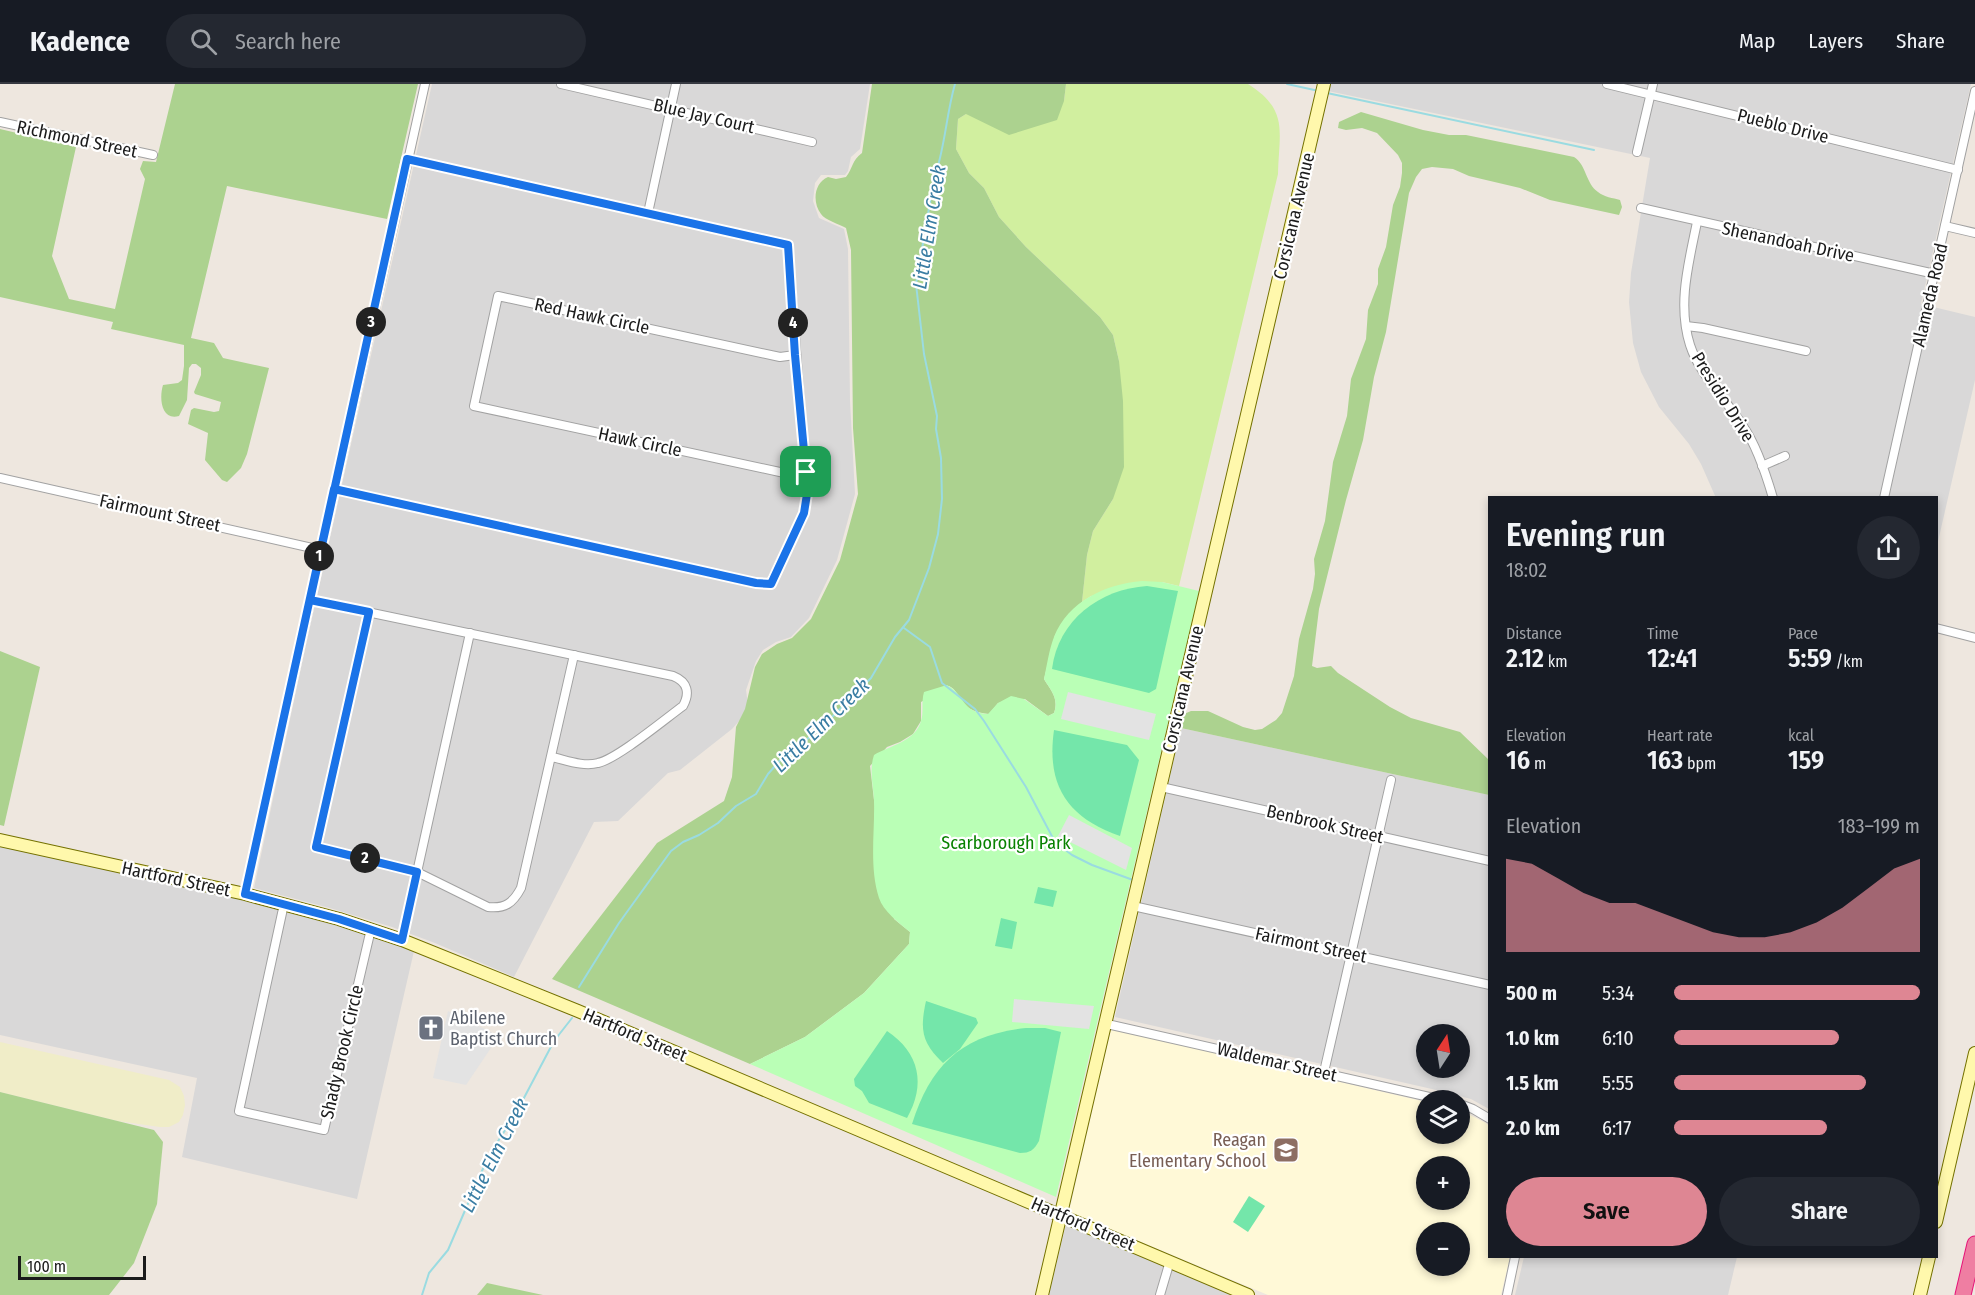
<!DOCTYPE html>
<meta charset="utf-8">
<style>
body{margin:0;font-family:"Fira Sans Condensed",sans-serif;background:#242831;color:#f1f3f6;height:100vh;display:flex;flex-direction:column;font-size:22px;white-space:nowrap}
*{box-sizing:border-box;margin:0}
p{font-size:20px;color:#9ea1a6}
.icon{flex:none;width:33px;height:33px;fill:none;stroke:currentColor;stroke-width:2;stroke-linecap:round;stroke-linejoin:round}
.map{position:relative;flex:1;overflow:hidden}
.details{position:absolute;left:1488px;top:412px;width:450px;height:762px;display:flex;flex-direction:column;background:#171b24;border-radius:0px;box-shadow:0 3px 9px #0003}
.details>*{flex:none}
.needle{width:39px;rotate:12deg}
.fabs{position:absolute;left:1416px;top:940px;display:grid;gap:12px}
.fabs a{display:grid;place-items:center;width:54px;height:54px;border-radius:50%;background:#171b24;box-shadow:0 3px 9px #0003;font-size:30px}
.scale{position:absolute;left:18px;bottom:15px;width:128px;box-sizing:border-box;padding-left:6px;border:3px solid #1b1b1b;border-top:0;font-size:16px;line-height:21px;white-space:nowrap;color:#1b1b1b;-webkit-text-stroke:4px #fff;paint-order:stroke}
.pin{position:absolute;display:grid;place-items:center;width:51px;height:51px;color:#fff;margin:-26px;border-radius:12px;box-shadow:0 3px 9px #0006}
.km{position:absolute;width:30px;height:30px;margin:-15px;border-radius:50%;background:#222;color:#fff;font-size:16px;line-height:30px;text-align:center}
.round{display:grid;place-items:center;flex:none;width:63px;height:63px;border-radius:32px;background:#242831}
.head{display:flex;align-items:center;justify-content:space-between;height:102px;padding:0 18px}
h1{font-size:33px;font-weight:600;line-height:45px}
.figures{display:grid;grid-template-columns:repeat(3,1fr);gap:9px;height:102px;padding:6px 18px}
.figures div{display:grid;align-content:center}
.figures b{font-size:26px;font-weight:600}
.figures small{font-size:16px;font-weight:400}
.figures p{font-size:16px}
.chart{height:168px;padding:12px 18px}
.chart p{display:flex;justify-content:space-between}
.chart svg{width:100%;height:108px;margin-top:6px;fill:#de8693;opacity:.7}
.action{display:flex;gap:12px;margin-top:auto;padding:12px 18px}
.action a{flex:1;height:69px;border-radius:36px;background:#de8693;color:#111;font-size:24px;font-weight:600;line-height:69px;text-align:center}
.action a+a{background:#242831;color:#f1f3f6}
ul{padding:0 18px;list-style:none;font-size:20px}
li{display:grid;grid-template-columns:96px 72px 1fr;align-items:center;height:45px}
li i{height:15px;border-radius:8px;background:#de8693}
header{display:flex;align-items:center;gap:36px;box-sizing:border-box;height:84px;padding:0 30px;background:#171b24;border-bottom:2px solid #363941}
header strong{font-size:28px}
nav{display:flex;gap:33px;margin-inline-start:auto;font-size:21px}
.search{width:420px;height:54px;background:#242831;display:flex;align-items:center;gap:15px;box-sizing:border-box;padding:0 21px;border-radius:33px;color:#9ea1a6;font-size:22px}
.map>svg:first-child{display:block}
.residential{fill:#d9d8d8;fill-rule:evenodd}
.education{fill:#fff9d7;fill-rule:evenodd}
.farmland{fill:#f0edc8}
.grass{fill:#d1ef9f}
.forest{fill:#acd28f}
.park{fill:#baffb6}
.pitch{fill:#74e6aa}
.parking{fill:#e3e3e3}
.lines{fill:none;stroke-linecap:round;stroke-linejoin:round}
.stream{stroke:#9adbe1;stroke-width:2}
.street-casing{stroke:#a2a2a2;stroke-width:10}
.secondary-casing{stroke:#747100;stroke-width:14}
.highway-casing{stroke:#e61278;stroke-width:17}
.street{stroke:#fff;stroke-width:8}
.secondary{stroke:#fff8ac;stroke-width:12}
.highway{stroke:#ef7ea2;stroke-width:15}
.route-casing{stroke:#fff;stroke-width:12}
.route{stroke:#1a73e8;stroke-width:8}
.labels{text-anchor:middle;dominant-baseline:central;stroke-width:4.5;stroke-linejoin:round;paint-order:stroke}
.street-label{font-size:18px;fill:#1b1b1b;stroke:#fff}
.park-label{font-size:18px;fill:#088200;stroke:#fff}
.worship-label{font-size:18px;fill:#5b616d;stroke:#fff;text-anchor:start}
.education-label{font-size:18px;fill:#785e54;stroke:#fff;text-anchor:end}
.water-label{font-size:20px;font-style:italic;fill:#3a7da3;stroke:#fff}
</style>
<header>
<strong>Kadence</strong>
<div class="search"><svg class="icon" aria-label="search" viewBox="0 0 24 24"><circle cx="10" cy="10" r="6"/><path d="M15 15l6 6"/></svg>Search here</div>
<nav><a>Map</a><a>Layers</a><a>Share</a></nav>
</header>
<div class="map">
<svg width="1975" height="1211" viewBox="0 0 1975 1211">
<rect width="100%" height="100%" fill="#eee7df"/>
<!-- residential -->
<g class="residential">
<path d="M 432,0 L 870,0 L 860,65 L 851,73 L 848,87 L 845,91 L 821,91 L 815,99 L 813,117 L 819,134 L 844,145 L 848,165 L 850,317 L 855,410 L 837,476 L 809,534 L 791,553 L 776,558 L 763,566 L 756,577 L 746,606 L 748,621 L 740,636 L 732,645 L 680,686 L 668,689 L 618,737 L 594,738 L 514,893 L 435,859 L 392,843 L 330,824 L 254,804 L 305,565 Z"/>
<path d="M 1329,0 L 1971,0 L 1921,220 L 1975,233 L 1975,296 L 1937,462 L 1936,414 L 1716,414 L 1701,380 L 1689,360 L 1659,323 L 1641,288 L 1633,259 L 1629,218 L 1631,189 L 1650,74 L 1328,7 Z"/>
<path d="M 1181,644 L 1489,711 L 1489,1025 L 1471,1015 L 1432,1005 L 1115,933 ZM 1426,951 L 1460,951 L 1460,984 L 1426,984 Z"/>
<path d="M 0,761 L 276,823 L 365,848 L 414,867 L 357,1115 L 182,1073 L 197,994 L 0,951 Z"/>
<path d="M 1066,1140 L 1237,1211 L 1049,1211 Z"/>
<path d="M 1524,1173 L 1737,1173 L 1728,1211 L 1515,1211 Z"/>
</g>
<!-- education -->
<path class="education" d="M 1111,945 L 1426,1018 L 1426,1050 L 1460,1050 L 1460,1026 L 1486,1039 L 1490,1043 L 1490,1173 L 1510,1173 L 1501,1211 L 1268,1211 L 1069,1128 ZM 1426,1083 L 1460,1083 L 1460,1116 L 1426,1116 ZM 1426,1149 L 1460,1149 L 1460,1182 L 1426,1182 Z"/>
<!-- farmland -->
<path class="farmland" d="M 0,958 L 169,996 L 180,1003 L 184,1012 L 185,1021 L 183,1031 L 179,1038 L 169,1043 L 160,1043 L 118,1037 L 0,1008 Z"/>
<!-- grass -->
<path class="grass" d="M 1066,0 L 1248,0 C 1289,26 1279,47 1278,90 L 1179,502 L 1162,498 L 1091,512 L 1082,518 L 1087,471 L 1093,447 L 1113,415 L 1119,277 L 1113,251 L 1100,233 L 1026,163 L 999,133 L 984,104 L 969,89 L 956,65 L 958,35 L 966,30 L 1064,17 Z"/>
<!-- forest -->
<g class="forest">
<path d="M 175,0 L 418,0 L 387,135 L 227,102 L 191,254 L 214,259 L 223,274 L 269,284 L 247,370 L 241,384 L 227,398 L 222,396 L 205,376 L 208,349 L 188,340 L 191,326 L 194,324 L 214,328 L 219,327 L 221,318 L 195,310 L 194,308 L 201,291 L 201,284 L 196,280 L 192,280 L 189,284 L 187,316 L 179,332 C 161,337 159,314 163,301 L 178,299 L 182,296 L 184,282 L 184,261 L 111,245 L 113,238 L 0,213 L 0,45 L 76,63 L 52,172 L 69,215 L 115,225 L 145,95 L 140,85 L 143,77 L 156,78 Z"/>
<path d="M 872,0 L 1066,0 L 1064,17 L 1057,36 L 1009,51 L 966,30 L 958,35 L 956,65 L 969,89 L 984,104 L 999,133 L 1026,163 L 1100,233 L 1113,251 L 1119,277 L 1123,317 L 1124,383 L 1113,415 L 1093,447 L 1087,471 L 1082,518 L 1063,538 L 1055,551 L 1044,595 C 1051,607 1059,614 1054,629 L 1048,632 L 1025,615 L 998,619 L 989,630 C 978,629 968,626 961,617 C 956,610 957,606 949,602 L 921,618 L 921,637 L 913,650 L 900,658 L 887,663 L 870,682 L 874,716 L 894,835 L 910,848 L 909,860 L 864,909 L 805,953 L 750,980 L 552,895 L 657,759 L 724,717 L 732,693 L 736,643 L 745,625 L 755,583 L 762,570 L 777,560 L 792,554 L 811,535 L 840,476 L 858,410 L 853,344 L 851,166 L 846,144 C 839,140 825,136 821,130 C 812,118 814,99 828,93 L 836,95 L 846,93 C 853,84 852,76 862,69 Z"/>
<path d="M 1361,28 L 1423,46 L 1449,51 L 1466,51 L 1574,73 C 1586,80 1586,100 1598,108 C 1604,113 1613,114 1620,116 L 1622,123 L 1619,131 L 1550,116 L 1520,104 L 1469,92 L 1453,85 L 1432,83 L 1422,85 L 1416,93 L 1409,109 L 1386,248 L 1374,293 L 1363,356 L 1346,416 L 1319,525 L 1312,582 L 1317,584 L 1331,582 L 1338,589 L 1390,623 L 1411,634 L 1460,648 L 1489,676 L 1489,711 L 1181,644 L 1184,630 L 1191,627 L 1208,627 L 1243,643 L 1255,646 L 1262,645 L 1276,636 L 1282,629 L 1294,592 L 1299,555 L 1313,505 L 1315,490 L 1314,475 L 1325,437 L 1333,378 L 1347,332 L 1351,295 L 1366,255 L 1368,226 L 1378,200 L 1378,185 L 1386,163 L 1393,121 L 1400,103 L 1402,89 L 1402,79 L 1398,71 L 1377,49 L 1362,44 L 1346,46 L 1338,44 L 1339,38 Z"/>
<path d="M 0,567 L 40,583 L 4,742 L 0,741 Z"/>
<path d="M 0,1008 L 154,1046 L 163,1058 L 157,1120 L 134,1179 L 109,1211 L 0,1211 Z"/>
<path d="M 487,1199 L 543,1211 L 477,1211 Z"/>
</g>
<!-- park -->
<path class="park" d="M 1142,497 L 1162,498 L 1199,507 L 1056,1113 L 750,980 L 805,953 L 864,909 L 909,860 L 910,848 C 899,839 883,827 879,814 C 869,782 875,749 874,716 C 873,700 869,686 874,671 C 889,662 916,657 921,637 C 924,629 921,618 924,608 L 947,601 C 966,611 960,628 988,630 L 998,619 L 1011,612 L 1024,615 L 1048,632 L 1054,629 C 1059,614 1051,607 1044,595 C 1047,581 1049,566 1054,553 C 1068,517 1106,500 1142,497 Z"/>
<!-- pitch -->
<g class="pitch">
<path d="M 1147,502 L 1178,507 L 1156,605 L 1149,609 L 1052,585 C 1058,536 1100,505 1147,502 Z"/>
<path d="M 1054,646 L 1127,661 L 1139,676 L 1120,752 C 1068,734 1046,702 1054,646 Z"/>
<path d="M 1038,803 L 1057,807 L 1053,823 L 1034,819 Z"/>
<path d="M 1001,834 L 1017,838 L 1012,865 L 995,862 Z"/>
<path d="M 926,917 L 976,934 L 978,939 L 960,965 L 943,979 C 921,958 920,945 926,917 Z"/>
<path d="M 1026,944 L 1045,944 L 1061,948 L 1039,1057 C 1034,1066 1030,1069 1020,1069 L 912,1040 C 931,980 962,951 1026,944 Z"/>
<path d="M 887,947 C 920,969 926,1001 907,1034 L 869,1019 L 862,1007 L 855,1002 L 854,995 Z"/>
<path d="M 1249,1112 L 1265,1122 L 1248,1148 L 1233,1138 Z"/>
</g>
<!-- parking -->
<g class="parking">
<path d="M 1068,608 L 1156,630 L 1149,656 L 1061,635 Z"/>
<path d="M 1069,731 L 1132,764 L 1126,786 L 1058,752 Z"/>
<path d="M 1014,915 L 1094,922 L 1089,945 L 1012,938 Z"/>
<path d="M 448,927 L 499,952 L 466,1001 L 433,994 Z"/>
</g>
<g class="lines">
<!-- stream -->
<g class="stream">
<path d="M 1287,0 L 1319,7"/>
<path d="M 1327,9 L 1594,66"/>
<path d="M 904,544 L 930,563 L 942,599 L 975,625 L 984,637 L 1026,703 L 1055,758 L 1072,771 L 1092,781 L 1133,796"/>
<path d="M 579,903 L 619,839 L 671,767 L 683,758 L 699,751 L 718,739 L 736,722 L 756,710 L 768,690 L 783,673 L 818,647 L 871,594 L 895,553 L 909,536 L 929,484 L 938,450 L 942,415 L 941,374 L 936,345 L 937,332 L 924,270 L 916,200 L 934,95 C 945,65 946,31 955,0"/>
<path d="M 422,1211 L 429,1189 L 448,1166 L 488,1073 L 516,1029 L 554,957 L 572,934"/>
</g>
<defs>
<g id="street">
<path d="M 561,0 L 812,58"/>
<path d="M 1607,0 L 1958,86"/>
<path d="M 0,38 L 153,71"/>
<path d="M 1637,68 L 1653,0"/>
<path d="M 1641,124 L 1935,190"/>
<path d="M 648,129 L 676,0"/>
<path d="M 1697,138 C 1689,178 1677,220 1690,261 C 1700,292 1726,315 1743,342 C 1757,362 1766,390 1773,414"/>
<path d="M 1945,142 L 1975,149"/>
<path d="M 1686,242 L 1703,244 L 1806,267"/>
<path d="M 795,271 L 780,273 L 498,212 L 474,322 L 789,390 L 806,388"/>
<path d="M 1762,382 L 1785,372"/>
<path d="M 0,394 L 321,466"/>
<path d="M 335,405 L 756,499 L 770,500 L 804,429 L 807,410 L 788,161 L 407,75"/>
<path d="M 1884,414 L 1975,7"/>
<path d="M 310,516 L 673,592 C 688,598 690,609 683,622 C 665,635 617,675 598,679 C 583,683 566,676 552,673"/>
<path d="M 369,528 L 316,763 L 417,788 L 488,823 C 505,825 513,819 521,804 L 574,571"/>
<path d="M 1936,544 L 1975,554"/>
<path d="M 1161,703 L 1490,777"/>
<path d="M 245,810 L 425,0"/>
<path d="M 284,820 L 239,1027 L 324,1046 L 371,845"/>
<path d="M 1133,822 L 1490,901"/>
<path d="M 402,856 L 470,549"/>
<path d="M 1107,940 L 1447,1017"/>
<path d="M 1324,988 L 1391,696"/>
<path d="M 1460,1020 L 1473,1025 L 1490,1035"/>
<path d="M 1160,1211 L 1170,1177"/>
<path d="M 1507,1211 L 1515,1173"/>
</g>
<g id="secondary">
<path d="M 0,756 L 245,810 L 339,835 L 402,856 L 578,927 L 1248,1211"/>
<path d="M 1936,1138 L 1975,969"/>
<path d="M 1042,1211 L 1324,0"/>
<path d="M 1920,1211 L 1929,1173"/>
</g>
<path id="highway" d="M 1963,1211 L 1975,1160"/>
</defs>
<!-- street casing -->
<use href="#street" class="street-casing"/>
<!-- secondary casing -->
<use href="#secondary" class="secondary-casing"/>
<!-- highway casing -->
<use href="#highway" class="highway-casing"/>
<!-- street -->
<use href="#street" class="street"/>
<!-- secondary -->
<use href="#secondary" class="secondary"/>
<!-- highway -->
<use href="#highway" class="highway"/>
</g>
<g class="lines">
<defs>
<path id="route" d="M 806,388 L 807,410 L 804,429 L 771,500 L 756,499 L 334,405 L 245,810 L 339,835 L 402,856 L 417,788 L 316,763 L 369,528 L 310,516 L 321,466 L 407,75 L 788,161 L 795,271 L 806,388"/>
</defs>
<!-- route casing -->
<use href="#route" class="route-casing"/>
<!-- route -->
<use href="#route" class="route"/>
</g>
<!-- icons -->
<defs>
<symbol id="church-square" viewBox="-11 -11 22 22"><rect x="-9" y="-9" width="18" height="18" rx="4" fill="#6b7280" stroke="#fff"/><path d="M-1.2-6h2.4v3.5h3.3v2.4h-3.3V6h-2.4V-.1h-3.3v-2.4h3.3Z" fill="#fff"/></symbol>
<symbol id="school-square" viewBox="-11 -11 22 22"><rect x="-9" y="-9" width="18" height="18" rx="4" fill="#8d6e63" stroke="#fff"/><path d="M0-5L7-2L0 1L-7-2ZM-4 1L0 2.5L4 1V4Q0 6-4 4Z" fill="#fff"/></symbol>
</defs>
<g fill-rule="evenodd">
<use href="#church-square" x="416" y="929" width="30" height="30"/>
<use href="#school-square" x="1271" y="1051" width="30" height="30"/>
</g>
<g class="labels">
<!-- street labels -->
<g class="street-label">
<text transform="translate(704 32) rotate(13)">Blue Jay Court</text>
<text transform="translate(1783 42) rotate(14)">Pueblo Drive</text>
<text transform="translate(77 55) rotate(12)">Richmond Street</text>
<text transform="translate(1294 132) rotate(-77)">Corsicana Avenue</text>
<text transform="translate(1788 158) rotate(12)">Shenandoah Drive</text>
<text transform="translate(1930 211) rotate(-77)">Alameda Road</text>
<text transform="translate(592 232) rotate(12)">Red Hawk Circle</text>
<text transform="translate(1723 313) rotate(58)">Presidio Drive</text>
<text transform="translate(640 358) rotate(12)">Hawk Circle</text>
<text transform="translate(160 429) rotate(12)">Fairmount Street</text>
<text transform="translate(1183 605) rotate(-77)">Corsicana Avenue</text>
<text transform="translate(1325 740) rotate(13)">Benbrook Street</text>
<text transform="translate(176 795) rotate(12)">Hartford Street</text>
<text transform="translate(1311 861) rotate(12)">Fairmont Street</text>
<text transform="translate(635 951) rotate(23)">Hartford Street</text>
<text transform="translate(342 968) rotate(-77)">Shady Brook Circle</text>
<text transform="translate(1277 978) rotate(13)">Waldemar Street</text>
<text transform="translate(1083 1140) rotate(23)">Hartford Street</text>
</g>
<!-- park labels -->
<g class="park-label">
<text x="1006" y="759">Scarborough Park</text>
</g>
<!-- worship labels -->
<g class="worship-label">
<text x="450" y="934">Abilene<tspan x="450" dy="21">Baptist Church</tspan></text>
</g>
<!-- education labels -->
<g class="education-label">
<text x="1266" y="1056">Reagan<tspan x="1266" dy="21">Elementary School</tspan></text>
</g>
<!-- water labels -->
<g class="water-label">
<text transform="translate(929 143) rotate(-81)">Little Elm Creek</text>
<text transform="translate(821 641) rotate(-44)">Little Elm Creek</text>
<text transform="translate(494 1071) rotate(-63)">Little Elm Creek</text>
</g>
</g>
</svg>
<div class="fabs">
<a><svg class="needle" viewBox="-14 -14 28 28"><path d="M0-13l5 13h-10z" fill="#e53935"/><path d="M0 13l5-13h-10z" fill="#9ea1a6"/></svg></a>
<a><svg class="icon" aria-label="layers" viewBox="0 0 24 24"><path d="M12 4l9 5-9 5-9-5zM3 14l9 5 9-5"/></svg></a>
<a>+</a>
<a>−</a>
</div>
<div class="scale">100 m</div>
<div class="pin" style="left:806px;top:388px;background:#1e9e55"><svg class="icon" aria-label="arrive" viewBox="0 0 24 24"><path d="M6 21V4h12l-3 4 3 4H6"/></svg></div>
<b class="km" style="left:319px;top:472px">1</b>
<b class="km" style="left:365px;top:774px">2</b>
<b class="km" style="left:371px;top:238px">3</b>
<b class="km" style="left:793px;top:239px">4</b>
<section class="details">
<div class="head"><div><h1>Evening run</h1><p>18:02</p></div><a class="round"><svg class="icon" aria-label="share" viewBox="0 0 24 24"><path d="M12 15V3M7 8l5-5 5 5M5 13v7h14v-7"/></svg></a></div>
<div class="figures">
<div><p>Distance</p><b>2.12<small> km</small></b></div>
<div><p>Time</p><b>12:41</b></div>
<div><p>Pace</p><b>5:59<small> /km</small></b></div>
</div>
<div class="figures">
<div><p>Elevation</p><b>16<small> m</small></b></div>
<div><p>Heart rate</p><b>163<small> bpm</small></b></div>
<div><p>kcal</p><b>159</b></div>
</div>
<div class="chart"><p><span>Elevation</span>183–199 m</p>
<svg viewBox="0 0 160 44" preserveAspectRatio="none"><path d="M0 44V6L10 8L20 14L30 20L40 24L50 24L60 28L70 32L80 36L90 38L100 38L110 36L120 32L130 26L140 18L150 10L160 6V44z"/></svg>
</div>
<ul>
<li><b>500 m</b>5:34<i style="width:100%"></i></li>
<li><b>1.0 km</b>6:10<i style="width:67%"></i></li>
<li><b>1.5 km</b>5:55<i style="width:78%"></i></li>
<li><b>2.0 km</b>6:17<i style="width:62%"></i></li>
</ul>
<div class="action"><a>Save</a><a>Share</a></div>
</section>
</div>
